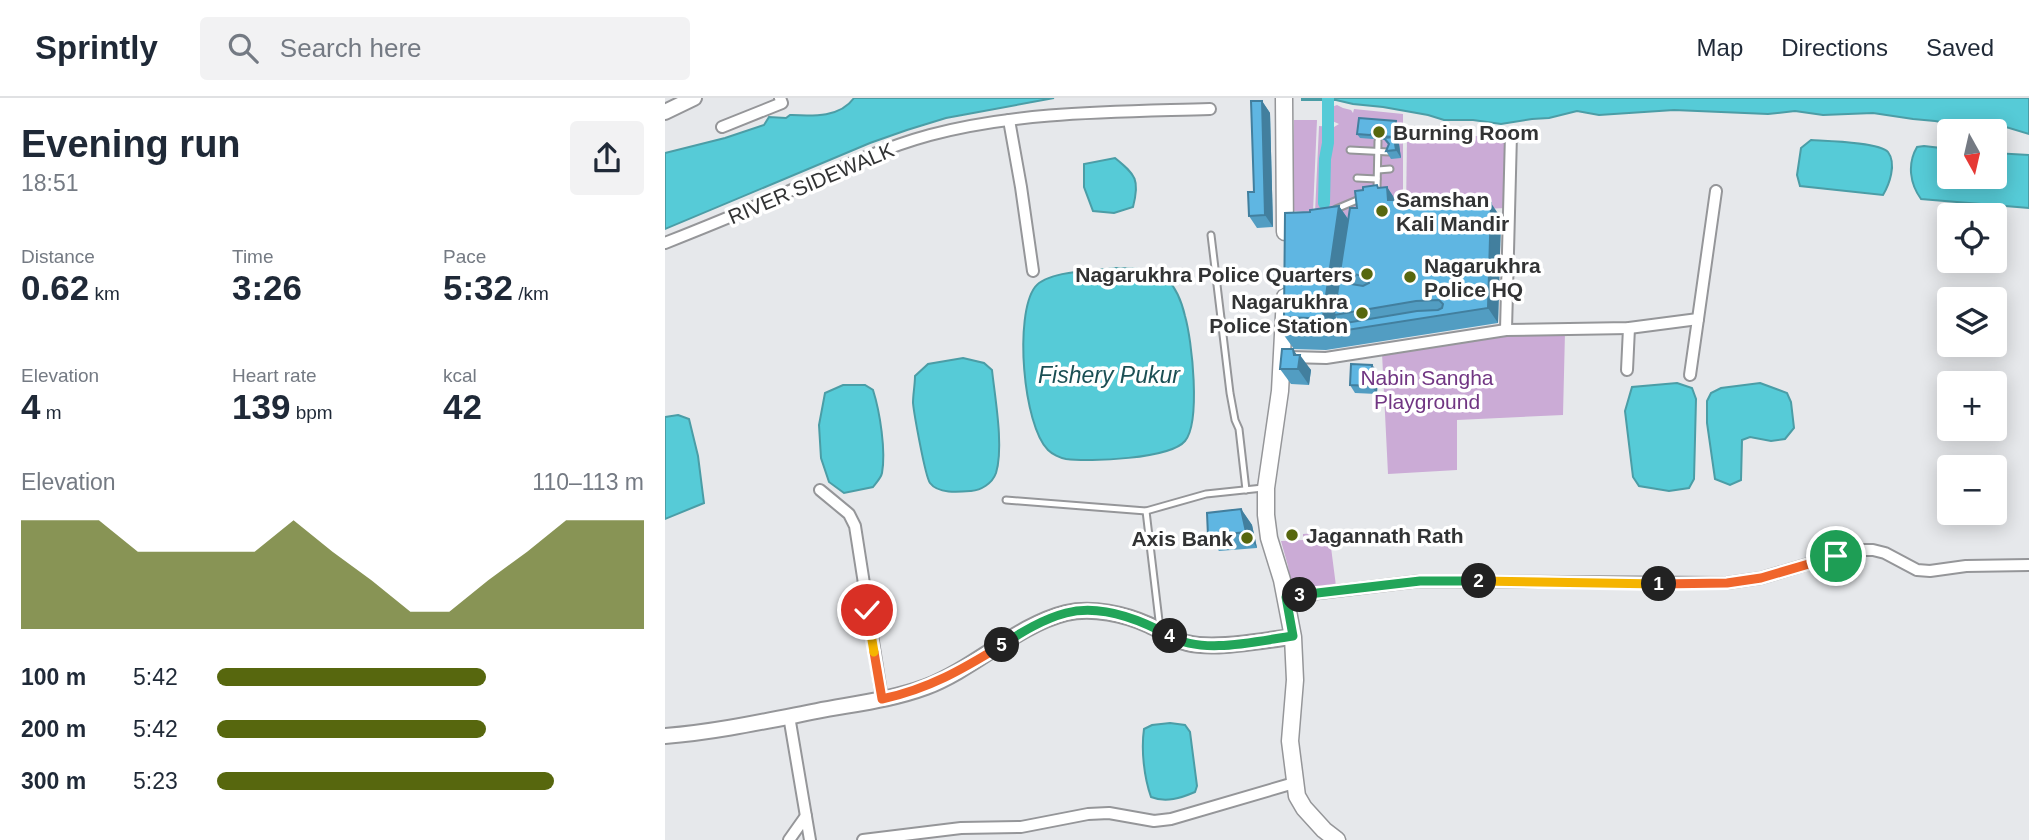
<!DOCTYPE html>
<meta charset="utf-8">
<style>
body{margin:0;font-family:Helvetica,sans-serif;background:#f2f2f3;color:#1f2937;height:100vh;display:flex;flex-direction:column;font-size:26px;white-space:nowrap}
*{box-sizing:border-box;margin:0}
p{font-size:23px;color:#747a83}
.icon{flex:none;width:38px;height:38px;fill:none;stroke:currentColor;stroke-width:2;stroke-linecap:round;stroke-linejoin:round}
.map{position:relative;flex:1;overflow:hidden}
.panel{display:flex;flex-direction:column;background:#fff;width:665px}
.panel>*{flex:none}
.needle{width:46px;rotate:172deg}
.fabs{position:absolute;left:1272px;top:21px;display:grid;gap:14px}
.fabs a{display:grid;place-items:center;width:70px;height:70px;border-radius:7px;background:#fff;box-shadow:0 4px 18px #0003;font-size:35px}
.pin{position:absolute;display:grid;place-items:center;width:60px;height:60px;color:#fff;margin:-30px;border:4px solid #fff;border-radius:50%;box-shadow:0 2px 7px #0007}
.km{position:absolute;width:35px;height:35px;margin:-18px;border-radius:50%;background:#222;color:#fff;font-size:19px;line-height:35px;text-align:center}
.round{display:grid;place-items:center;flex:none;width:74px;height:74px;border-radius:7px;background:#f2f2f3}
.headline{display:flex;align-items:center;justify-content:space-between;height:119px;padding:0 21px}
h1{font-size:38px;font-weight:600;line-height:52px}
.stats{display:grid;grid-template-columns:repeat(3,1fr);gap:10px;height:119px;padding:7px 21px}
.stats div{display:grid;align-content:center}
.stats b{font-size:35px;font-weight:600}
.stats small{font-size:19px;font-weight:400}
.stats p{font-size:19px}
.chart{height:196px;padding:14px 21px}
.chart p{display:flex;justify-content:space-between}
.chart svg{width:100%;height:126px;margin-top:7px;fill:#57670e;opacity:.7}
ul{padding:0 21px;list-style:none;font-size:23px}
li{display:grid;grid-template-columns:112px 84px 1fr;align-items:center;height:52px}
li i{height:18px;border-radius:9px;background:#57670e}
header{display:flex;align-items:center;gap:42px;box-sizing:border-box;height:98px;padding:0 35px;background:#fff;border-bottom:2px solid #e0e1e3}
header strong{font-size:33px}
nav{display:flex;gap:38px;margin-inline-start:auto;font-size:24px}
.search{width:490px;height:63px;background:#f2f2f3;display:flex;align-items:center;gap:18px;box-sizing:border-box;padding:0 24px;border-radius:7px;color:#747a83;font-size:26px}
main{display:flex;flex:1;min-height:0}
.map>svg:first-child{display:block}
.green{fill:#cbabd6}
.water{fill:#56cbd7;stroke:#4b9da6;stroke-width:2}
.lines{fill:none;stroke-linecap:round;stroke-linejoin:round}
.canal{stroke:#56cbd7;stroke-width:12}
.service-casing{stroke:#959699;stroke-width:9}
.minor-casing{stroke:#959699;stroke-width:14}
.tertiary-casing{stroke:#959699;stroke-width:18}
.secondary-casing{stroke:#959699;stroke-width:19}
.service{stroke:#fff;stroke-width:5}
.minor{stroke:#fff;stroke-width:10}
.tertiary{stroke:#fff;stroke-width:14}
.secondary{stroke:#fff;stroke-width:16}
.wall{fill:#529dc2;fill-rule:evenodd}
.shaded-wall{fill:#427f9e}
.building{fill:#5fb6e2;stroke:#427f9e;stroke-width:2}
.split-1-casing{stroke:#fff;stroke-width:14}
.split-2-casing{stroke:#fff;stroke-width:14}
.split-3-casing{stroke:#fff;stroke-width:14}
.split-4-casing{stroke:#fff;stroke-width:14}
.split-5-casing{stroke:#fff;stroke-width:14}
.split-6-casing{stroke:#fff;stroke-width:14}
.split-7-casing{stroke:#fff;stroke-width:14}
.split-1{stroke:#f0652b;stroke-width:9}
.split-2{stroke:#f5b400;stroke-width:9}
.split-3{stroke:#22a559;stroke-width:9}
.split-4{stroke:#22a559;stroke-width:9}
.split-5{stroke:#22a559;stroke-width:9}
.split-6{stroke:#f0652b;stroke-width:9}
.split-7{stroke:#f5b400;stroke-width:9}
.poi-dot{fill:#57670e;stroke:#fff;stroke-width:2.5}
.labels{text-anchor:middle;dominant-baseline:central;stroke-width:7;stroke-linejoin:round;paint-order:stroke}
.poi-label{font-size:21px;font-weight:bold;fill:#323334;stroke:#fff;text-anchor:start}
.street-label{font-size:21px;fill:#323334;stroke:#fff}
.park-label{font-size:21px;fill:#713683;stroke:#fff}
.water-label{font-size:23px;font-style:italic;fill:#1b4f54;stroke:#fff}
</style>
<header>
<strong>Sprintly</strong>
<div class="search"><svg class="icon" aria-label="search" viewBox="0 0 24 24"><circle cx="10" cy="10" r="6"/><path d="M15 15l6 6"/></svg>Search here</div>
<nav><a>Map</a><a>Directions</a><a>Saved</a></nav>
</header>
<main>
<section class="panel">
<div class="headline"><div><h1>Evening run</h1><p>18:51</p></div><a class="round"><svg class="icon" aria-label="share" viewBox="0 0 24 24"><path d="M12 15V3M7 8l5-5 5 5M5 13v7h14v-7"/></svg></a></div>
<div class="stats">
<div><p>Distance</p><b>0.62<small> km</small></b></div>
<div><p>Time</p><b>3:26</b></div>
<div><p>Pace</p><b>5:32<small> /km</small></b></div>
</div>
<div class="stats">
<div><p>Elevation</p><b>4<small> m</small></b></div>
<div><p>Heart rate</p><b>139<small> bpm</small></b></div>
<div><p>kcal</p><b>42</b></div>
</div>
<div class="chart"><p><span>Elevation</span>110–113 m</p>
<svg viewBox="0 0 160 44" preserveAspectRatio="none"><path d="M0 44V6L10 6L20 6L30 17L40 17L50 17L60 17L70 6L80 17L90 27L100 38L110 38L120 27L130 17L140 6L150 6L160 6V44z"/></svg>
</div>
<ul>
<li><b>100 m</b>5:42<i style="width:63%"></i></li>
<li><b>200 m</b>5:42<i style="width:63%"></i></li>
<li><b>300 m</b>5:23<i style="width:79%"></i></li>
</ul>
</section>
<div class="map">
<svg width="1364" height="742" viewBox="0 0 1364 742">
<rect width="100%" height="100%" fill="#e6e8eb"/>
<!-- green -->
<g class="green">
<path d="M 672,7 L 678,10 L 686,12 L 688,15 L 689,11 L 738,16 L 738,125 L 679,123 L 650,115 L 654,28 L 669,29 L 674,26 L 665,22 L 662,15 L 664,10 Z"/>
<path d="M 629,22 L 652,22 L 648,114 L 627,113 Z"/>
<path d="M 742,38 L 844,38 L 842,110 L 741,114 Z"/>
<path d="M 900,234 L 898,317 L 792,322 L 792,372 L 723,376 L 717,255 L 842,235 Z"/>
<path d="M 664,434 L 671,488 L 627,495 L 623,468 L 616,443 L 638,442 L 638,436 Z"/>
</g>
<!-- water -->
<g class="water">
<path d="M 189,0 L 389,0 L 281,20 L 242,32 L 205,45 L 0,131 L 0,55 L 60,40 L 99,27 L 104,19 L 121,20 L 125,17 C 147,18 175,20 189,0 Z"/>
<path d="M 637,0 L 1364,0 L 1364,36 L 1341,29 L 1315,31 L 1270,23 L 1248,21 L 1208,15 L 1158,17 L 1130,13 L 1103,16 L 1009,12 L 934,17 L 912,13 L 884,20 L 867,21 L 836,26 L 808,22 L 779,22 L 763,17 L 718,9 L 688,6 L 671,2 L 637,2 Z"/>
<path d="M 1146,42 C 1161,43 1215,44 1223,54 C 1232,66 1224,87 1218,97 L 1135,88 L 1132,77 L 1136,50 Z"/>
<path d="M 1259,48 L 1284,51 L 1284,79 L 1330,79 L 1330,55 L 1364,57 L 1364,110 L 1256,101 C 1245,86 1242,66 1252,49 Z"/>
<path d="M 450,60 C 471,77 475,82 468,109 L 449,115 L 428,113 L 419,89 L 419,66 Z"/>
<path d="M 451,170 C 467,171 491,169 502,181 C 512,191 517,205 520,218 C 527,242 536,324 520,343 C 505,361 424,364 401,361 C 395,360 387,356 383,352 C 358,327 349,217 370,189 C 383,172 431,173 451,170 Z"/>
<path d="M 298,260 L 319,265 L 327,272 C 330,300 339,349 331,375 C 327,386 316,392 306,393 C 294,394 273,396 265,385 C 260,378 249,315 248,305 C 248,296 250,287 250,278 L 263,266 Z"/>
<path d="M 1012,285 L 1027,290 L 1031,301 L 1029,381 L 1024,390 L 1004,393 L 974,388 L 968,379 L 960,313 L 967,289 Z"/>
<path d="M 1095,285 L 1122,295 L 1126,304 L 1129,330 L 1120,341 L 1106,343 L 1085,339 L 1077,342 L 1076,382 L 1065,387 L 1050,381 L 1042,325 L 1042,303 L 1046,295 L 1056,290 Z"/>
<path d="M 178,287 L 200,287 L 208,292 C 215,314 221,353 217,375 C 216,380 211,385 208,389 L 179,395 L 164,384 L 156,360 L 154,327 L 160,295 Z"/>
<path d="M 13,317 L 24,321 L 33,358 L 39,405 L 0,421 L 0,319 Z"/>
<path d="M 505,625 L 520,627 L 525,634 L 532,688 L 530,694 C 516,700 501,705 486,699 C 479,679 476,652 479,631 L 487,627 Z"/>
</g>
<g class="lines">
<!-- canal -->
<path class="canal" d="M 659,105 L 660,61 L 663,45 L 663,0"/>
<defs>
<g id="service">
<path d="M 685,52 L 724,54"/>
<path d="M 713,72 L 725,71"/>
<path d="M 692,80 L 712,81"/>
<path d="M 712,91 L 713,43"/>
<path d="M 671,111 L 697,100"/>
<path d="M 546,137 L 565,295 L 570,322 L 574,331 L 581,392"/>
<path d="M 341,402 L 481,413 L 541,396 L 598,390"/>
<path d="M 481,413 L 495,531"/>
</g>
<g id="minor">
<path d="M 344,22 L 356,89 L 368,173"/>
<path d="M 57,29 L 117,5 L 115,0"/>
<path d="M 0,145 C 43,128 85,111 127,92 C 173,71 217,50 265,37 C 356,13 451,14 545,11"/>
<path d="M 841,232 L 846,36"/>
<path d="M 624,259 L 661,260 L 841,232 L 964,230 L 1033,221 L 1051,93"/>
<path d="M 962,272 L 964,230"/>
<path d="M 1025,277 L 1033,221"/>
<path d="M 155,392 L 184,416 L 190,428 L 217,601"/>
<path d="M 621,499 L 755,483 L 1062,485 L 1096,480 L 1190,452 L 1208,452 L 1220,455 L 1252,472 L 1265,473 L 1301,468 L 1364,467"/>
<path d="M 124,618 L 145,742"/>
<path d="M 124,742 L 141,718"/>
<path d="M 198,742 L 296,730 L 356,729 L 423,716 L 444,715 L 489,723 L 506,721 L 629,685"/>
</g>
<g id="tertiary">
<path d="M 0,14 L 29,0"/>
<path d="M 0,638 C 51,634 101,623 152,613 C 188,606 226,602 261,589 C 309,571 352,527 401,515 C 427,509 460,516 484,527 C 497,533 508,542 522,545 C 551,552 598,542 628,539"/>
</g>
<g id="secondary">
<path d="M 619,0 L 620,134"/>
<path d="M 620,199 L 615,293 L 601,390 L 601,417 L 604,440 L 617,482 L 628,539 L 630,582 L 625,643 L 632,698 L 639,710 L 659,732 L 672,742"/>
</g>
</defs>
<!-- service casing -->
<use href="#service" class="service-casing"/>
<!-- minor casing -->
<use href="#minor" class="minor-casing"/>
<!-- tertiary casing -->
<use href="#tertiary" class="tertiary-casing"/>
<!-- secondary casing -->
<use href="#secondary" class="secondary-casing"/>
<!-- service -->
<use href="#service" class="service"/>
<!-- minor -->
<use href="#minor" class="minor"/>
<!-- tertiary -->
<use href="#tertiary" class="tertiary"/>
<!-- secondary -->
<use href="#secondary" class="secondary"/>
</g>
<!-- wall -->
<g class="wall">
<path d="M 597,3 L 605,15 L 608,129 L 592,130 L 584,118 L 589,94 Z"/>
<path d="M 733,27 L 732,43 L 734,46 L 736,60 L 726,61 L 721,53 L 724,46 L 721,42 L 718,42 L 714,38 L 708,41 L 695,40 L 692,36 Z"/>
<path d="M 722,89 L 734,108 L 738,109 L 836,120 L 833,225 L 661,252 L 629,251 L 618,236 L 627,230 L 619,219 L 645,114 L 674,108 L 683,121 L 692,110 L 714,90 ZM 677,176 L 684,186 L 676,185 ZM 671,219 L 676,226 L 669,227 Z"/>
<path d="M 632,257 L 646,272 L 644,287 L 626,286 L 615,271 Z"/>
<path d="M 707,267 L 713,274 L 712,296 L 690,295 L 685,287 Z"/>
<path d="M 576,411 L 587,427 L 592,450 L 554,453 L 543,438 Z"/>
</g>
<!-- shaded-wall -->
<g class="shaded-wall">
<path d="M 597,3 L 605,15 L 608,129 L 600,117 Z"/>
<path d="M 731,23 L 733,27 L 732,43 L 734,46 L 736,60 L 731,52 L 729,39 Z"/>
<path d="M 722,89 L 732,104 L 732,106 L 723,102 Z"/>
<path d="M 826,105 L 836,120 L 833,225 L 823,210 Z"/>
<path d="M 674,108 L 685,124 L 675,174 L 677,176 L 671,216 L 669,217 L 671,219 L 668,233 L 658,218 Z"/>
<path d="M 628,251 L 634,260 L 635,257 L 646,272 L 644,287 L 633,271 Z"/>
<path d="M 707,267 L 713,274 L 712,296 L 706,288 Z"/>
<path d="M 576,411 L 587,427 L 592,450 L 581,434 Z"/>
</g>
<!-- building -->
<g class="building">
<path d="M 586,3 L 597,3 L 600,117 L 584,118 L 583,94 L 589,94 Z"/>
<path d="M 694,20 L 731,23 L 729,39 L 715,38 L 711,34 L 705,37 L 692,36 Z"/>
<path d="M 729,39 L 731,52 L 721,53 L 724,46 L 719,40 Z"/>
<path d="M 712,87 L 713,90 L 722,89 L 723,102 L 730,102 L 733,108 L 738,109 L 826,105 L 823,210 L 650,237 L 618,236 L 619,230 L 645,231 L 752,213 L 773,212 L 777,210 L 778,206 L 774,202 L 751,203 L 669,217 L 674,184 L 698,188 L 704,185 L 703,181 L 700,178 L 675,174 L 685,110 L 692,110 L 690,93 L 698,92 L 698,89 Z"/>
<path d="M 674,108 L 658,218 L 644,220 L 619,219 L 620,115 L 645,114 L 645,112 Z"/>
<path d="M 617,251 L 628,251 L 629,257 L 635,257 L 633,271 L 615,271 Z"/>
<path d="M 686,266 L 707,267 L 706,288 L 685,287 Z"/>
<path d="M 576,411 L 581,434 L 543,438 L 542,415 Z"/>
</g>
<g class="lines">
<defs>
<path id="split-1" d="M 994,486 L 1062,485 L 1096,480 L 1171,458"/>
<path id="split-2" d="M 814,483 L 994,486"/>
<path id="split-3" d="M 635,497 L 755,483 L 814,483"/>
<path id="split-4" d="M 505,538 C 537,557 592,543 628,538 L 621,499 L 635,497"/>
<path id="split-5" d="M 337,547 C 357,534 378,521 401,515 C 436,506 474,521 505,538"/>
<path id="split-6" d="M 209,554 L 217,601 C 264,591 298,571 337,547"/>
<path id="split-7" d="M 202,512 L 209,554"/>
</defs>
<!-- split-1 casing -->
<use href="#split-1" class="split-1-casing"/>
<!-- split-2 casing -->
<use href="#split-2" class="split-2-casing"/>
<!-- split-3 casing -->
<use href="#split-3" class="split-3-casing"/>
<!-- split-4 casing -->
<use href="#split-4" class="split-4-casing"/>
<!-- split-5 casing -->
<use href="#split-5" class="split-5-casing"/>
<!-- split-6 casing -->
<use href="#split-6" class="split-6-casing"/>
<!-- split-7 casing -->
<use href="#split-7" class="split-7-casing"/>
<!-- split-1 -->
<use href="#split-1" class="split-1"/>
<!-- split-2 -->
<use href="#split-2" class="split-2"/>
<!-- split-3 -->
<use href="#split-3" class="split-3"/>
<!-- split-4 -->
<use href="#split-4" class="split-4"/>
<!-- split-5 -->
<use href="#split-5" class="split-5"/>
<!-- split-6 -->
<use href="#split-6" class="split-6"/>
<!-- split-7 -->
<use href="#split-7" class="split-7"/>
</g>
<!-- markers -->
<g class="poi-dot">
<circle cx="714" cy="34" r="7"/>
<circle cx="717" cy="113" r="7"/>
<circle cx="702" cy="176" r="7"/>
<circle cx="745" cy="179" r="7"/>
<circle cx="697" cy="215" r="7"/>
<circle cx="627" cy="437" r="7"/>
<circle cx="582" cy="440" r="7"/>
</g>
<g class="labels">
<!-- poi labels -->
<g class="poi-label">
<text x="728" y="34">Burning Room</text>
<text x="731" y="101">Samshan<tspan x="731" dy="24">Kali Mandir</tspan></text>
<text x="759" y="167">Nagarukhra<tspan x="759" dy="24">Police HQ</tspan></text>
<text x="688" y="176" text-anchor="end">Nagarukhra Police Quarters</text>
<text x="683" y="203" text-anchor="end">Nagarukhra<tspan x="683" dy="24">Police Station</tspan></text>
<text x="641" y="437">Jagannath Rath</text>
<text x="568" y="440" text-anchor="end">Axis Bank</text>
</g>
<!-- street labels -->
<g class="street-label">
<text transform="translate(146 85) rotate(-23)">RIVER SIDEWALK</text>
</g>
<!-- park labels -->
<g class="park-label">
<text x="762" y="279">Nabin Sangha<tspan x="762" dy="24">Playground</tspan></text>
</g>
<!-- water labels -->
<g class="water-label">
<text x="444" y="277">Fishery Pukur</text>
</g>
</g>
</svg>
<div class="fabs">
<a><svg class="needle" viewBox="-14 -14 28 28"><path d="M0-13l5 13h-10z" fill="#e53935"/><path d="M0 13l5-13h-10z" fill="#747a83"/></svg></a>
<a><svg class="icon" aria-label="locate" viewBox="0 0 24 24"><circle cx="12" cy="12" r="6"/><path d="M12 2v4M12 18v4M2 12h4M18 12h4"/></svg></a>
<a><svg class="icon" aria-label="layers" viewBox="0 0 24 24"><path d="M12 4l9 5-9 5-9-5zM3 14l9 5 9-5"/></svg></a>
<a>+</a>
<a>−</a>
</div>
<div class="pin" style="left:1171px;top:458px;background:#1e9e55"><svg class="icon" aria-label="arrive" viewBox="0 0 24 24"><path d="M6 21V4h12l-3 4 3 4H6"/></svg></div>
<div class="pin" style="left:202px;top:512px;background:#d93025"><svg class="icon" aria-label="check" viewBox="0 0 24 24"><path d="M5 12l5 5 9-10"/></svg></div>
<b class="km" style="left:994px;top:486px">1</b>
<b class="km" style="left:814px;top:483px">2</b>
<b class="km" style="left:635px;top:497px">3</b>
<b class="km" style="left:505px;top:538px">4</b>
<b class="km" style="left:337px;top:547px">5</b>
</div>
</main>
